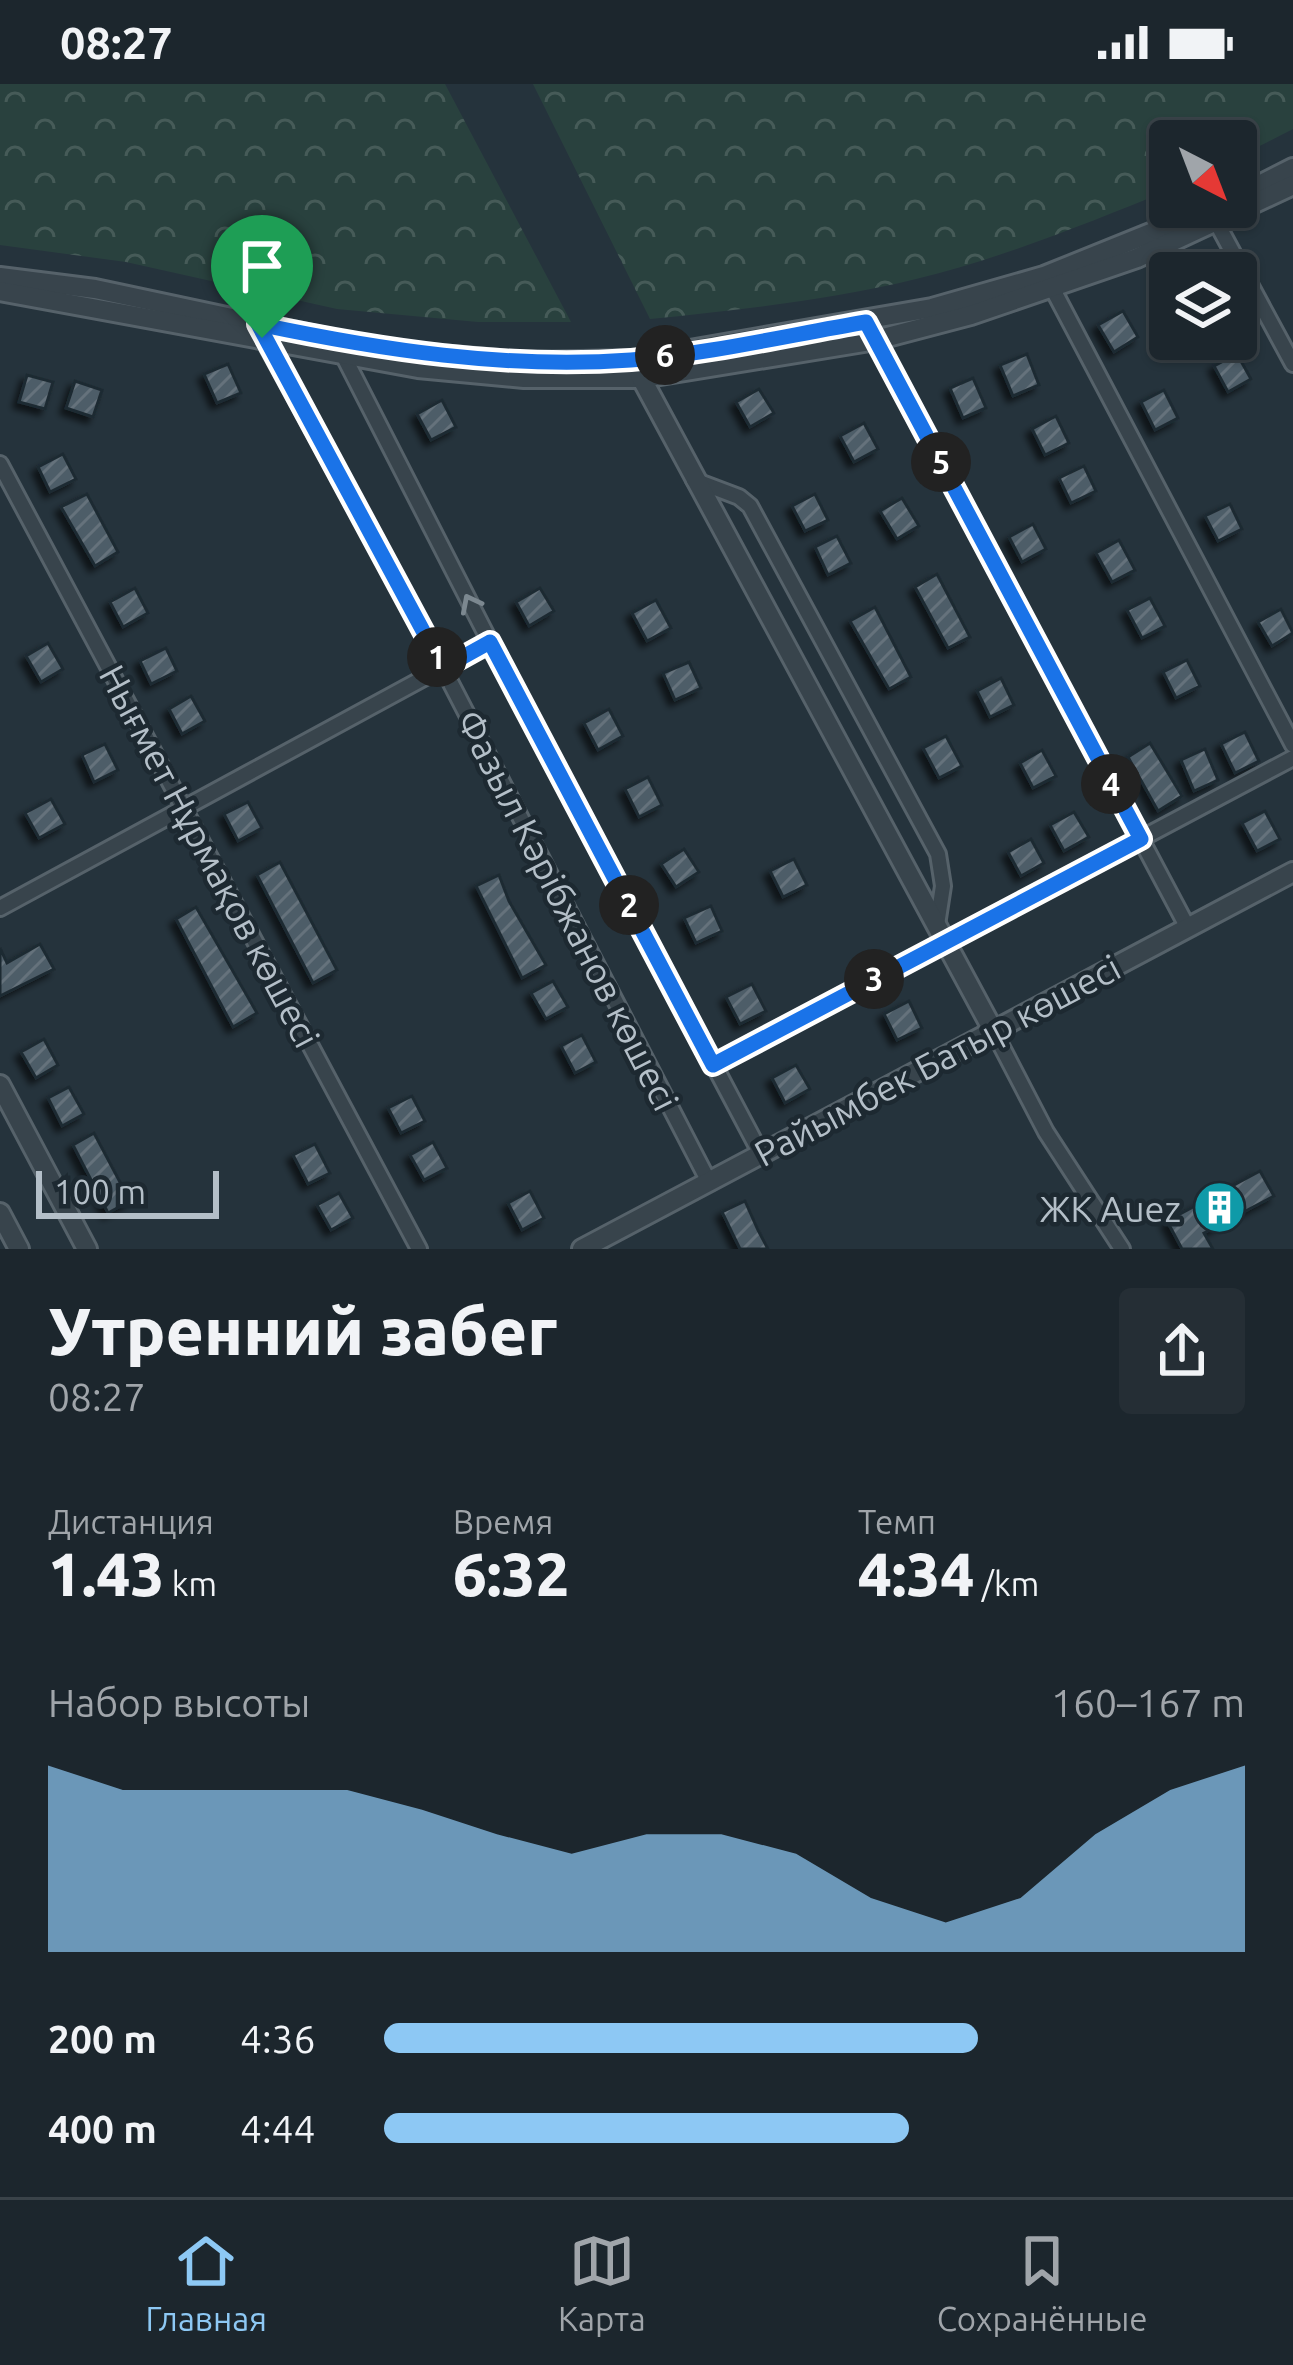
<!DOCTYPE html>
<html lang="ru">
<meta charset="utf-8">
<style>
body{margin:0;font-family:Ubuntu,sans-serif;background:#252e35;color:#f1f3f6;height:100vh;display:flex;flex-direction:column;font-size:45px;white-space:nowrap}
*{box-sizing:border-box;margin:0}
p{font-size:39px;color:#a0a5aa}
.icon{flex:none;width:66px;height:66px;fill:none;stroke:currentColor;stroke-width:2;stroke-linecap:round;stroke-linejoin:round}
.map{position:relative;height:1165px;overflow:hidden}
.sheet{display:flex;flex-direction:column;background:#1c262d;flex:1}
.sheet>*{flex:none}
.needle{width:78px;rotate:138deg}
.controls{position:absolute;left:1149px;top:36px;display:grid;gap:24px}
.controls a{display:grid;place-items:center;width:108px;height:108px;border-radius:12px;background:#1c262d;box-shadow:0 3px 9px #0004,0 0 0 3px #3a4349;font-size:60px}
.scale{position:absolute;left:36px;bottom:30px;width:183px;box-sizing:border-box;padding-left:12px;border:6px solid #b4bfc8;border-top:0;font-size:33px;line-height:42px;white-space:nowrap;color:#b4bfc8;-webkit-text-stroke:9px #1d2931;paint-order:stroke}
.pin{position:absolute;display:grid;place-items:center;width:102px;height:102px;color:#fff;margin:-123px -51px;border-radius:50% 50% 50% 0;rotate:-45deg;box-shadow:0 0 12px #0007}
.pin .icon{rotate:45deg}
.km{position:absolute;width:60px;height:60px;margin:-30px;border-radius:50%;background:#222;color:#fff;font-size:33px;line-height:60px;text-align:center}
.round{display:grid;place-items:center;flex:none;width:126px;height:126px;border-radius:12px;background:#252e35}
.summary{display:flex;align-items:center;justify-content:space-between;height:204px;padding:0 48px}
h1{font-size:66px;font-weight:800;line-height:90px}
.figures{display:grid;grid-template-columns:repeat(3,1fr);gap:18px;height:204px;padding:12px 48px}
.figures div{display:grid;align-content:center}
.figures b{font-size:60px;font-weight:800}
.figures small{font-size:33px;font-weight:400}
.figures p{font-size:33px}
.chart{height:336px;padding:24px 48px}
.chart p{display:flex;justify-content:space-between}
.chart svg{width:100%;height:216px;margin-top:12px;fill:#8dc8f4;opacity:.7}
ul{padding:0 48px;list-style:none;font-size:39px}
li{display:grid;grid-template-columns:192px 144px 1fr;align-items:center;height:90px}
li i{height:30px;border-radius:15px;background:#8dc8f4}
.status{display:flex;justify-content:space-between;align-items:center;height:84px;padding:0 60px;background:#1c262d;direction:ltr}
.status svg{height:33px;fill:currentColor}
.tabs{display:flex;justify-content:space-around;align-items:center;height:168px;border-top:3px solid #3a4349;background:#1c262d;font-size:33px;color:#a0a5aa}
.tabs a{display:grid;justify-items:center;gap:6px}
.tabs .on{color:#8dc8f4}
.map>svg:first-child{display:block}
.park{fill:url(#park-crowns)}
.building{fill:url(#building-hatch);stroke:#1f2b33;stroke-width:3;filter:url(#shadow)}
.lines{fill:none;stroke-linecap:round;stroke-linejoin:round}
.minor-casing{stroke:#56626a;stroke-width:20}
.tertiary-casing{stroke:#56626a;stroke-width:24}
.minor{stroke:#38444c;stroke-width:14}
.tertiary{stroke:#38444c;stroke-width:18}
.oneway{stroke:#7c8890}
.route-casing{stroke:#fff;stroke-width:24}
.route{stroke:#1a73e8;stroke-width:15}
.labels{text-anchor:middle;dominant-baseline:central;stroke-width:9;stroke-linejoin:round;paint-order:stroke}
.street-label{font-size:36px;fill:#b4bfc8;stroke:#1d2931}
.poi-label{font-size:36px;fill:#b4bfc8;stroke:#1d2931;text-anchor:end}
</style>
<div class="status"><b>08:27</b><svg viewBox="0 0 49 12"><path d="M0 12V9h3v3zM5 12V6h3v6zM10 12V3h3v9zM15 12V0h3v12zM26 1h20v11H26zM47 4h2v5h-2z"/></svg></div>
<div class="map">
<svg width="1293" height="1165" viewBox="0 0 1293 1165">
<defs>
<pattern id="park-crowns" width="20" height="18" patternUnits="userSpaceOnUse" patternTransform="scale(3)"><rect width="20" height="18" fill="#29413e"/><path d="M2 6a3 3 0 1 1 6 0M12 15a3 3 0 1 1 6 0" fill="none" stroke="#465b58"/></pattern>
<pattern id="building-hatch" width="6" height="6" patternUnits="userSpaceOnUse" patternTransform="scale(3)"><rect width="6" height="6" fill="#4e5d67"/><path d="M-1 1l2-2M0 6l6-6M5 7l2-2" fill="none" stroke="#65727b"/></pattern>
<filter id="shadow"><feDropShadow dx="-5.5" dy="5.5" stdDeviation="3" flood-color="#0009"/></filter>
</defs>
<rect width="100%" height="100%" fill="#25333c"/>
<!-- park -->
<g class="park">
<path d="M 0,0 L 445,0 L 571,238 L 478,238 L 337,225 L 126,178 L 0,161 Z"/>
<path d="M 533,0 L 1293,0 L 1293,45 L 1236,74 L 1236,57 L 1170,57 L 1170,106 C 1087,139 1003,174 916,195 C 830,216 738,226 650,235 Z"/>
</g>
<!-- building -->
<g class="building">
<path d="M 1123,227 L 1138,253 L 1114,268 L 1098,241 Z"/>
<path d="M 1027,270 L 1039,301 L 1013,312 L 1000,281 Z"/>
<path d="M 1237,270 L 1251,295 L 1228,308 L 1214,282 Z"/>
<path d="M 228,280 L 241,309 L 217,319 L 204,290 Z"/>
<path d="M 27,291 L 53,298 L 45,325 L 19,318 Z"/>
<path d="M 973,294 L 986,324 L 963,334 L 950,304 Z"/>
<path d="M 75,297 L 102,306 L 93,333 L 66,324 Z"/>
<path d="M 759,305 L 774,329 L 750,343 L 736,318 Z"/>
<path d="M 1164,306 L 1178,334 L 1155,346 L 1141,318 Z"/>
<path d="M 442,316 L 456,343 L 431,356 L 417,330 Z"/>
<path d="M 1056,332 L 1069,359 L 1045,371 L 1032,345 Z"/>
<path d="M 864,339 L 878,365 L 854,378 L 840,352 Z"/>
<path d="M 63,370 L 76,395 L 50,408 L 38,383 Z"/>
<path d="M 1084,382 L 1096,407 L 1071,419 L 1059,394 Z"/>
<path d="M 87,410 L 118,468 L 95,482 L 61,423 Z"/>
<path d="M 815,410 L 828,436 L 805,447 L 792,422 Z"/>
<path d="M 902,414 L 919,442 L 897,455 L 880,427 Z"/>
<path d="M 1230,420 L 1242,445 L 1218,457 L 1205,432 Z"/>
<path d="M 1033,440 L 1046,465 L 1022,478 L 1009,453 Z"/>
<path d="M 837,452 L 851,479 L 828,491 L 815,463 Z"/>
<path d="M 1119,456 L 1135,486 L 1112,498 L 1096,469 Z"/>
<path d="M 937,490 L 970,553 L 948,564 L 915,503 Z"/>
<path d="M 135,504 L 148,529 L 123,543 L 110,518 Z"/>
<path d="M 540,504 L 554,527 L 529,542 L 516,518 Z"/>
<path d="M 1150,514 L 1165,542 L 1142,554 L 1127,526 Z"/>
<path d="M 656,516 L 671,544 L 647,557 L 632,529 Z"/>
<path d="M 875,523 L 911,593 L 889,605 L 850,537 Z"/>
<path d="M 1281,525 L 1293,549 L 1272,562 L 1258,538 Z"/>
<path d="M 48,559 L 63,585 L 41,598 L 26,572 Z"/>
<path d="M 166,564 L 177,587 L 151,600 L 140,577 Z"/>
<path d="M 1187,576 L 1200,602 L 1176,614 L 1163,588 Z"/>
<path d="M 689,578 L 701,604 L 675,616 L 663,589 Z"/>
<path d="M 1001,594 L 1014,621 L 990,633 L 977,607 Z"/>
<path d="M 191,612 L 205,637 L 182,650 L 169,625 Z"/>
<path d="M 609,625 L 623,652 L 598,666 L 584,639 Z"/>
<path d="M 1245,648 L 1259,677 L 1235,689 L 1221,660 Z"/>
<path d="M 946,652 L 962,682 L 939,694 L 923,664 Z"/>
<path d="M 1150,659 L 1182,712 L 1158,727 L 1128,673 Z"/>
<path d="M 105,660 L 118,686 L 94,698 L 82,671 Z"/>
<path d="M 1205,665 L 1218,696 L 1194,707 L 1181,676 Z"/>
<path d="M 1042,666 L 1056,692 L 1033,704 L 1020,679 Z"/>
<path d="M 648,693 L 662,721 L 639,733 L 625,705 Z"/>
<path d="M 51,715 L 65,740 L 39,754 L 25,729 Z"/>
<path d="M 248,718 L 262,744 L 238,757 L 224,730 Z"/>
<path d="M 1265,727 L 1280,755 L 1257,767 L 1242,739 Z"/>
<path d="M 1074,728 L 1089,753 L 1064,767 L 1050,741 Z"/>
<path d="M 1031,755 L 1044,779 L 1021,792 L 1008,768 Z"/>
<path d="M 684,765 L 699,788 L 676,803 L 661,780 Z"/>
<path d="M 794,775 L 807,801 L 783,813 L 770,787 Z"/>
<path d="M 280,778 L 337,886 L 313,899 L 257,791 Z"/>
<path d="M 499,791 L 509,817 L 546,881 L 522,894 L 476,802 Z"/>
<path d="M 711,822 L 722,847 L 696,859 L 684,834 Z"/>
<path d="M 196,823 L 257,929 L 233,943 L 176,835 Z"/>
<path d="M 40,860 L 54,885 L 0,912 L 0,864 L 7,879 Z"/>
<path d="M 553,897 L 568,923 L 546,935 L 531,909 Z"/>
<path d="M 752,900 L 766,927 L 740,940 L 726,913 Z"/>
<path d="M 909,917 L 922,944 L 897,956 L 884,930 Z"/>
<path d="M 582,951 L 596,978 L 575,989 L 561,962 Z"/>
<path d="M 44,955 L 58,981 L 36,994 L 21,968 Z"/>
<path d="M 796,981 L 810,1005 L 785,1019 L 772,994 Z"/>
<path d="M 69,1003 L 84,1030 L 62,1042 L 48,1014 Z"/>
<path d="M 412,1012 L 425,1037 L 401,1049 L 388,1024 Z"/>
<path d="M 94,1049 L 130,1117 L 108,1129 L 73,1061 Z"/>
<path d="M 433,1058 L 447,1084 L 424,1096 L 410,1071 Z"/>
<path d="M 315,1060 L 330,1089 L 308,1100 L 293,1071 Z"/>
<path d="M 1260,1087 L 1274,1112 L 1204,1149 L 1213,1165 L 1182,1165 L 1167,1137 Z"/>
<path d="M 530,1107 L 544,1134 L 522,1146 L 508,1119 Z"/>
<path d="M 339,1109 L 353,1134 L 331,1146 L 317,1121 Z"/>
<path d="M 745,1117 L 758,1146 L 768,1165 L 740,1165 L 722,1128 Z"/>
</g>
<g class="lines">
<defs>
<g id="minor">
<path d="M 1213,132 L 1293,280"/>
<path d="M 1048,196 L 1293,661"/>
<path d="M 866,237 L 1188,844"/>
<path d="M 261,251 L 443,584 L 708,1096"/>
<path d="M 340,265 L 490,558 L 760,1068"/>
<path d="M 0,380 L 419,1165"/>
<path d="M 694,396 L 739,413 L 750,422 L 938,770 L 943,802 L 937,841"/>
<path d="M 0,824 L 490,558"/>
<path d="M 994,948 L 1046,1048 L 1122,1165"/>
<path d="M 714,981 L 1293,674"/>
</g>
<g id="tertiary">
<path d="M 1236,113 L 1293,84"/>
<path d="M 0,193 L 95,205 L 340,257 L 416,269 L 526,278 L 632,276 L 932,224 L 1044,192 L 1215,123"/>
<path d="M 0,207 L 418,284 L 524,294 L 642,294 L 876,256 L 971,231 L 1137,174 L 1293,101"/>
<path d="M 637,286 L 994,948"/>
<path d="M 0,1001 L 87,1165"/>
<path d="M 0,1129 L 19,1165"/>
<path d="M 582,1165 L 1293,788"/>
</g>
</defs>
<!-- minor casing -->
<use href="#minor" class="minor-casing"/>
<!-- tertiary casing -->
<use href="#tertiary" class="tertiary-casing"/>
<!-- minor -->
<use href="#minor" class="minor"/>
<!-- tertiary -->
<use href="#tertiary" class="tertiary"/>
</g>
<!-- one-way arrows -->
<defs><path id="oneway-chevron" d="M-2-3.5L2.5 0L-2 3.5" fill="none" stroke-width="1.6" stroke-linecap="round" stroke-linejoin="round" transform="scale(3)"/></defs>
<use class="oneway" href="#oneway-chevron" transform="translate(470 519) rotate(-117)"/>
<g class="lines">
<defs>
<path id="route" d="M 866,238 L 1141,755 L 713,981 L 490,558 L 443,584 L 258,240 C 381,266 505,285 631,276 C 709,270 789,251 866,238 Z"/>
</defs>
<!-- route casing -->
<use href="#route" class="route-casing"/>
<!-- route -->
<use href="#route" class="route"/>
</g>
<!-- icons -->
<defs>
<symbol id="building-disc" viewBox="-11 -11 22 22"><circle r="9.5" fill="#0f9aa8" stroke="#1d2931"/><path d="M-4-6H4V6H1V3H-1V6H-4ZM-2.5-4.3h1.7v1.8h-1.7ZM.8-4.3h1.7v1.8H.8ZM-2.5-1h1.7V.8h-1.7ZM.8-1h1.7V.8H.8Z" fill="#fff"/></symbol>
</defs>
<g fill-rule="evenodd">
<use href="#building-disc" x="1190" y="1094" width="59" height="59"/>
</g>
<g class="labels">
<!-- street labels -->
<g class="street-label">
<text transform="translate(210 772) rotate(62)">Нығмет Нұрмақов көшесі</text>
<text transform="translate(568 826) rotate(63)">Фазыл Кәрібжанов көшесі</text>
<text transform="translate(937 976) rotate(-28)">Райымбек Батыр көшесі</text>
</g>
<!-- poi labels -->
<g class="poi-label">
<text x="1181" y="1124">ЖК Auez</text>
</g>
</g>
</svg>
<div class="controls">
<a><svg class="needle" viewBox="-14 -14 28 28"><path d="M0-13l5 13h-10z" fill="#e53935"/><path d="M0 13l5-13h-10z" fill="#a0a5aa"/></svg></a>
<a><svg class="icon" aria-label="layers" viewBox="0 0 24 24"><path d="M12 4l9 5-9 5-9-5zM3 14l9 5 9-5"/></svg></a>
</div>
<div class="scale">100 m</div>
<div class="pin" style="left:262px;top:254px;background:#1e9e55"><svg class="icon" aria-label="arrive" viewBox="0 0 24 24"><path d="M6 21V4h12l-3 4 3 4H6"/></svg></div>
<b class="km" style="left:437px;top:573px">1</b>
<b class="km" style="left:629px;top:821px">2</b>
<b class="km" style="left:874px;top:895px">3</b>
<b class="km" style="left:1111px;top:700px">4</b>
<b class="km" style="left:941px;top:378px">5</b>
<b class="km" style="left:665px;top:271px">6</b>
</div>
<section class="sheet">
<div class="summary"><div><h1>Утренний забег</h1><p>08:27</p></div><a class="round"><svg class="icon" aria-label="share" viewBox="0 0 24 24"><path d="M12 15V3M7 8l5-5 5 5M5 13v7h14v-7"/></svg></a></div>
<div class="figures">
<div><p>Дистанция</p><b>1.43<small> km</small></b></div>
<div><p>Время</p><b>6:32</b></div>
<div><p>Темп</p><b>4:34<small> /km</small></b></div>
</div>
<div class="chart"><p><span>Набор высоты</span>160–167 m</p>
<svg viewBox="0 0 160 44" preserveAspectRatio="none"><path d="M0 44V6L10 11L20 11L30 11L40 11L50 15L60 20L70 24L80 20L90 20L100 24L110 33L120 38L130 33L140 20L150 11L160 6V44z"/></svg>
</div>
<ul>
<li><b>200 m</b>4:36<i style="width:69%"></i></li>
<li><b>400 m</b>4:44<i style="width:61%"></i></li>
</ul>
</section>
<nav class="tabs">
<a class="on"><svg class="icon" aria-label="home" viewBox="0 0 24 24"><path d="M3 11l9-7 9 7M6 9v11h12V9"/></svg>Главная</a>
<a><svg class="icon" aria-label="map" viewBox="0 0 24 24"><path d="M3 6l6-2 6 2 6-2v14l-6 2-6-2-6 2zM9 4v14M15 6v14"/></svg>Карта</a>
<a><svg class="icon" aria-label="saved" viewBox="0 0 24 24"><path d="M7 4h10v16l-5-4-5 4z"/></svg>Сохранённые</a>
</nav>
